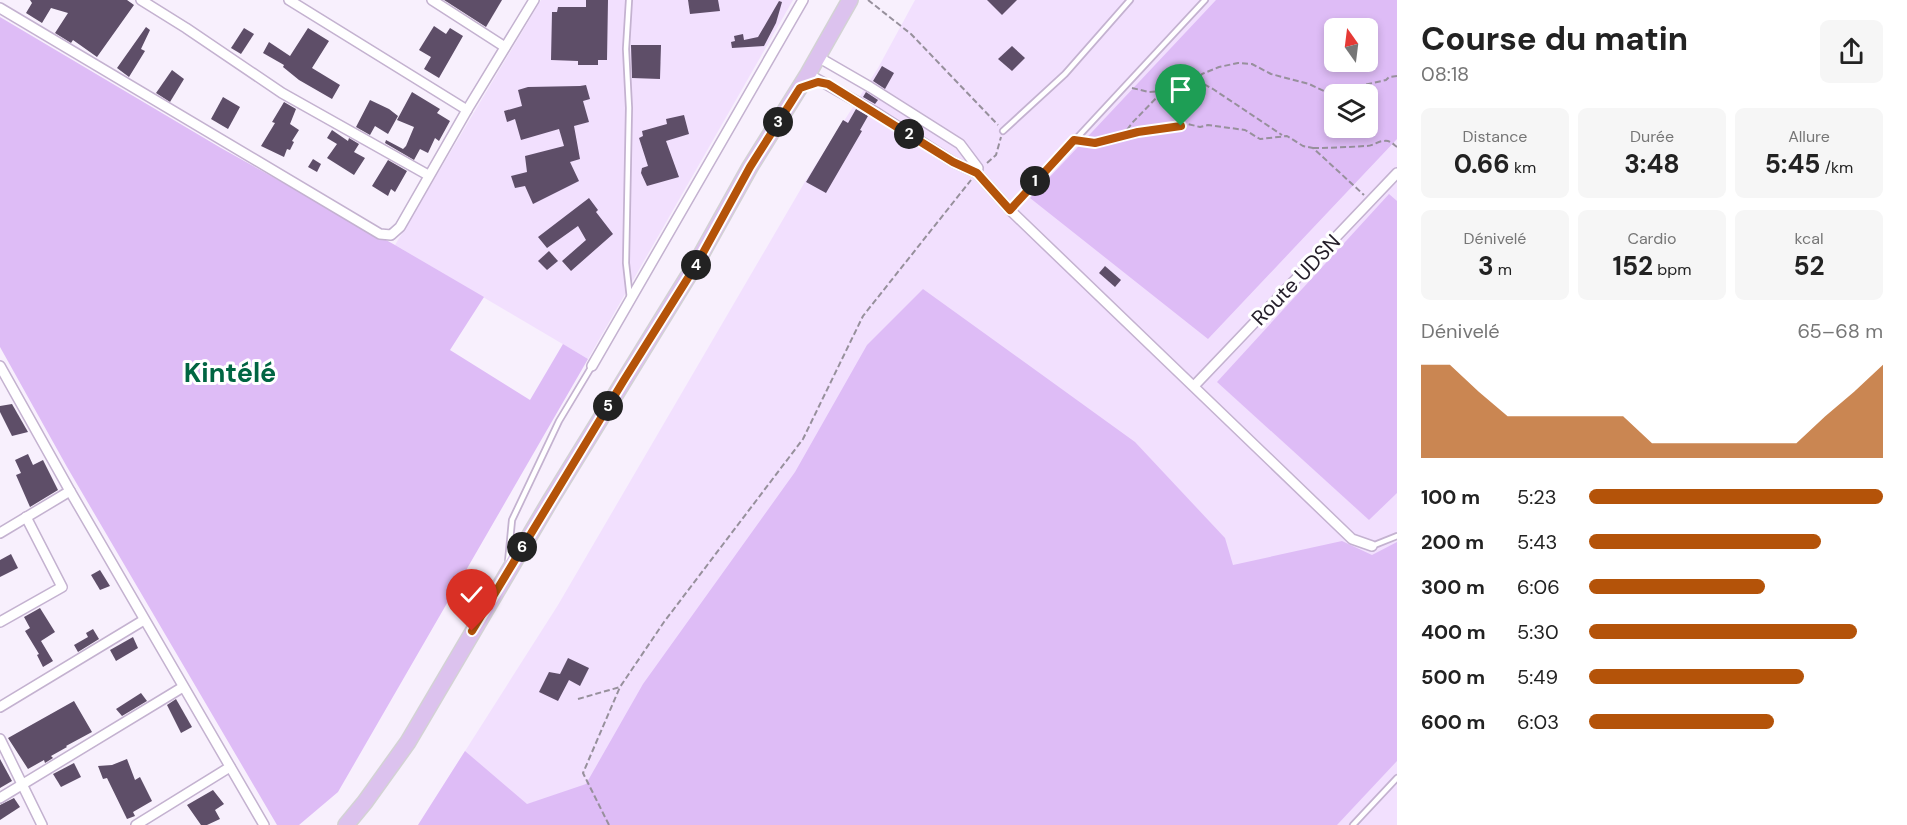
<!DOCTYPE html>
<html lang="fr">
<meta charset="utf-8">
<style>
body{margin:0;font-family:"DM Sans",sans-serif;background:#f6f6f6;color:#222;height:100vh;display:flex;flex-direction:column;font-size:22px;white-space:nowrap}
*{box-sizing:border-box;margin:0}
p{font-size:20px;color:#767676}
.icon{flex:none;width:33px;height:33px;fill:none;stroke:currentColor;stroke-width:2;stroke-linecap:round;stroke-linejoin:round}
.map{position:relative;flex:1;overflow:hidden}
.drawer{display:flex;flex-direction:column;background:#fff;width:510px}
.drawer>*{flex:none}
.needle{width:39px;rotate:346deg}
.tools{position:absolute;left:1324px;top:18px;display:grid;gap:12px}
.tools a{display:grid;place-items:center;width:54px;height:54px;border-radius:9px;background:#fff;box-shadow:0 3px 9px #0003;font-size:30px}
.pin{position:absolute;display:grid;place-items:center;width:51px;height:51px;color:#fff;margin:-62px -26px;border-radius:50% 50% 50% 0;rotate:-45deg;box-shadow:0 0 6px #0007}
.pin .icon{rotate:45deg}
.km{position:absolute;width:30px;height:30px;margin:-15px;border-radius:50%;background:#222;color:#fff;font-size:16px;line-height:30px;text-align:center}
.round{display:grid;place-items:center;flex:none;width:63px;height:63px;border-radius:9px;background:#f6f6f6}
.summary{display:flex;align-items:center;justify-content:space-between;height:102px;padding:0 24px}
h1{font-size:33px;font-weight:700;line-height:45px}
.stats{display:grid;grid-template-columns:repeat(3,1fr);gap:9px;height:102px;padding:6px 24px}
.stats div{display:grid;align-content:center;border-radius:9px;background:#f6f6f6;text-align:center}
.stats b{font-size:26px;font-weight:700}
.stats small{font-size:16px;font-weight:400}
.stats p{font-size:16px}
.chart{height:168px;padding:12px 24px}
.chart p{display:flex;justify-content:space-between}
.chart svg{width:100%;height:108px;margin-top:6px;fill:#b45309;opacity:.7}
ul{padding:0 24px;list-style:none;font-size:20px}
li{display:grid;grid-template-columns:96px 72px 1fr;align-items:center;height:45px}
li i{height:15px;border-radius:8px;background:#b45309}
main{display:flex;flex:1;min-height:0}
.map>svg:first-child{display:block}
.built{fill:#f2e0fe;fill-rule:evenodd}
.green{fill:#debcf6;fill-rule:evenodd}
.building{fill:#5e4e68}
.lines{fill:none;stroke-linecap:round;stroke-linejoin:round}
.service-casing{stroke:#c4b2d0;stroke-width:8}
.minor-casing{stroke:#c4b2d0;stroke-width:12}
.primary-casing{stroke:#d3d2d4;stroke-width:18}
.path{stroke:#97909c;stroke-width:2;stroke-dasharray:6 3;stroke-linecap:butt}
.service{stroke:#fff;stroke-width:4.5}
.minor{stroke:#fff;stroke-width:9}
.primary{stroke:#dcc2ee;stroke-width:15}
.route-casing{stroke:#fff;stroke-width:12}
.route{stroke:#b45309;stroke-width:8}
.labels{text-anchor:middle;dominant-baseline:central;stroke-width:6;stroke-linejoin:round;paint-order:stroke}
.street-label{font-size:21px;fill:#231d28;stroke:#fff}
.district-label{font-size:27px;font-weight:bold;fill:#006542;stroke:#fff}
</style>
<main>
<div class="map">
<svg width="1397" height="825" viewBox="0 0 1397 825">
<rect width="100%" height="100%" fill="#f8f0fd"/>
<!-- built -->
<g class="built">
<path d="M 541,0 L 793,0 L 588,359 L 395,245 Z"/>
<path d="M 915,0 L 1397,0 L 1397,825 L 418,825 L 558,605 L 806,180 L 878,68 ZM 1335,28 L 1368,28 L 1368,62 L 1335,62 ZM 1335,94 L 1368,94 L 1368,128 L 1335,128 Z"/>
</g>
<!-- green -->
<g class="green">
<path d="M 1216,0 L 1397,0 L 1397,139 L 1208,339 L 1030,198 ZM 1368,28 L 1368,62 L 1335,62 L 1335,28 ZM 1368,94 L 1368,128 L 1335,128 L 1335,94 Z"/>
<path d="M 0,17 L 221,148 L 395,245 L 484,297 L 450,350 L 530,400 L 563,344 L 588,359 L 338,792 L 299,825 L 277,825 L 67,467 L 0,347 Z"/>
<path d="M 1389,194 L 1397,201 L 1397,493 L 1369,520 L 1217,382 Z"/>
<path d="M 923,289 L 1135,442 L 1225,538 L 1233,565 L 1342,541 L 1372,555 L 1397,542 L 1397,761 L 1337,825 L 418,825 L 465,751 L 527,804 L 586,784 L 643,684 L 795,472 L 867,345 Z"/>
</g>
<!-- building -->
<g class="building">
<path d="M 30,0 L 127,0 L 134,5 L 97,57 L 73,40 L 71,43 L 55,33 L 68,13 L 51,8 L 42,23 L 26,13 L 32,3 Z"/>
<path d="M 444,0 L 502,0 L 486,27 Z"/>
<path d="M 586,0 L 608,0 L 607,60 L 598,60 L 598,65 L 578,65 L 578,61 L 551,60 L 552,12 L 557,12 L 558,7 L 586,7 Z"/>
<path d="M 688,0 L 718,0 L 720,11 L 690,14 Z"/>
<path d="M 987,0 L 1017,0 L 1002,15 Z"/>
<path d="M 779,1 L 782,2 L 776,23 L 764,46 L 732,48 L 731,42 L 735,41 L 734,36 L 743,34 L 744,40 L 758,37 Z"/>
<path d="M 434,26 L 446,34 L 450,28 L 463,36 L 439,78 L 424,69 L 431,57 L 419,50 Z"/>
<path d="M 146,27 L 150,30 L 141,49 L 145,51 L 129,77 L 117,68 Z"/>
<path d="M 244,28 L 254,34 L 241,54 L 231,48 Z"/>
<path d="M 308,28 L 329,41 L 312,68 L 340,85 L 332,99 L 299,80 L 283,67 L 284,65 L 263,53 L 269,42 L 290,56 Z"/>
<path d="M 631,45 L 661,45 L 660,79 L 632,78 Z"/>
<path d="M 1012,46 L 1025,58 L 1012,71 L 998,59 Z"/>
<path d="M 882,66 L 894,73 L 885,89 L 873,81 Z"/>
<path d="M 172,70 L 184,79 L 170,102 L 156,93 Z"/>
<path d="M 586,85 L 590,99 L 583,101 L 589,122 L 574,126 L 580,159 L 570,162 L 579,181 L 533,204 L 525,186 L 515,188 L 511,176 L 527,172 L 525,156 L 564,146 L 559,129 L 521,140 L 515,119 L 507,122 L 504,111 L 522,106 L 518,90 L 528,87 L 580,86 Z"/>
<path d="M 412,92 L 440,109 L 437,113 L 450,121 L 439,141 L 435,138 L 428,153 L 420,149 L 414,160 L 385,143 L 386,140 L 403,149 L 406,146 L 414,127 L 397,120 Z"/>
<path d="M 866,92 L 878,100 L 875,104 L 863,97 Z"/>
<path d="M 223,97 L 240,107 L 228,129 L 211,119 Z"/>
<path d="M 370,100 L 389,109 L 398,116 L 388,134 L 375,126 L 370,135 L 356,127 Z"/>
<path d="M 284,102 L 296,109 L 290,124 L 299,130 L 292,141 L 294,142 L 290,150 L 287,149 L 284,157 L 261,146 L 275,123 L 272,122 Z"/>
<path d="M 856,109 L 868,116 L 860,130 L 862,131 L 826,193 L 806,182 L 843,120 L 848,123 Z"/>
<path d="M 684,115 L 689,134 L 666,141 L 679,177 L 647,186 L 641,173 L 642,168 L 648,166 L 639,138 L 643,136 L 642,131 L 667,124 L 666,119 Z"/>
<path d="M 332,130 L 348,141 L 349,138 L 359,144 L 354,152 L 365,158 L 354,175 L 327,158 L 337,144 L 327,138 Z"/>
<path d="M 313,159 L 321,164 L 317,172 L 308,167 Z"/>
<path d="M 388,160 L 407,171 L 395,192 L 391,189 L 388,196 L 372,186 Z"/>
<path d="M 589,198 L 598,210 L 596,212 L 613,234 L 571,271 L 562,261 L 586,240 L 578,226 L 547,248 L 538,237 Z"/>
<path d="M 549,251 L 558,261 L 547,270 L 538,261 Z"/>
<path d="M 1105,266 L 1121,280 L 1115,287 L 1099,273 Z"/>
<path d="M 12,404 L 28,432 L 12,436 L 0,412 L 0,406 Z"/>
<path d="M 28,454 L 33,465 L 43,460 L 58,490 L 30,507 L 16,475 L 21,473 L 15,460 Z"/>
<path d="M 11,554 L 18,568 L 0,577 L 0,560 Z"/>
<path d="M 100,570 L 110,586 L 100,590 L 91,575 Z"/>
<path d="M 40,608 L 55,632 L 41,641 L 53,661 L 43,667 L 37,655 L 39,654 L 25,631 L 30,628 L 24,617 Z"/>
<path d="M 93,629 L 99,639 L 78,652 L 74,645 L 88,637 L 86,633 Z"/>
<path d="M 133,637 L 138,648 L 116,661 L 110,650 Z"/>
<path d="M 568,658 L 589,668 L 580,686 L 569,680 L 558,701 L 539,692 L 549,672 L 560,674 Z"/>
<path d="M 141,693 L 147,701 L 122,716 L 116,709 Z"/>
<path d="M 176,699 L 192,727 L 181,733 L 167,705 Z"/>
<path d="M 74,701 L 92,732 L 66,746 L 67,747 L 51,756 L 53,758 L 45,763 L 44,760 L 28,769 L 8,738 Z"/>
<path d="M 0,759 L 12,781 L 0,788 Z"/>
<path d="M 127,759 L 135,780 L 140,777 L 152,801 L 133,812 L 135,816 L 127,819 L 107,778 L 103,779 L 98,766 L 112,765 Z"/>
<path d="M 74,763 L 81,777 L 61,787 L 53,774 Z"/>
<path d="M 213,790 L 224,804 L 215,810 L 220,819 L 207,825 L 201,825 L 187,805 Z"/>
<path d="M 14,798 L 20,807 L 0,820 L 0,805 Z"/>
</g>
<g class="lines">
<defs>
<g id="service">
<path d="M 629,0 L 626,49 L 629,108 L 626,263 L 630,299"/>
<path d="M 1003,131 L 1065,74 L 1130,0"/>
<path d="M 1010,210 L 1205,0"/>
<path d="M 1372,546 L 1397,536"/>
<path d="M 508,562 L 512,520 L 559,421 L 592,366"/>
<path d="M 1353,825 L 1397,778"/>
</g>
<g id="minor">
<path d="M 141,0 L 186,28 L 282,93 L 428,175"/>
<path d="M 289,0 L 467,110"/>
<path d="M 432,0 L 505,47"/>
<path d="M 0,8 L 380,234 L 391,235 L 400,227 L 467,110 L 534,0"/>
<path d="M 818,57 L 870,87 L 960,144 L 978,168 L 977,173"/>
<path d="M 808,74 L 877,113 L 953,162 L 977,173 L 1010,210 L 1352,539 L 1372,546"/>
<path d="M 0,366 L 70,491 L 264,825"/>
<path d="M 592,366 L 803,0"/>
<path d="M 1194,386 L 1397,173"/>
<path d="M 0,533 L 70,491"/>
<path d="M 0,622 L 62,587 L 26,517"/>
<path d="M 0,707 L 144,620"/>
<path d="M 0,739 L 42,825"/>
<path d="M 0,798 L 183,687"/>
<path d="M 136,825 L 230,767"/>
</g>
<path id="primary" d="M 346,825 L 365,802 L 408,742 L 550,501 L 697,262 L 750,167 L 808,74 L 850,0"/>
</defs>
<!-- service casing -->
<use href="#service" class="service-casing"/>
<!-- minor casing -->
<use href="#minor" class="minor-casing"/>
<!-- primary casing -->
<use href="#primary" class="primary-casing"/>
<!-- path -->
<g class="path">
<path d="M 868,0 L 911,34 L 998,125"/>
<path d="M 1196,80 L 1213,89 L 1282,135"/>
<path d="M 1132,88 L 1149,92 L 1164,91 L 1183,82 L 1196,80 L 1202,74 L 1219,67 L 1238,63 L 1252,64 L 1271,74 L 1309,84 L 1335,96"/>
<path d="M 1341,94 L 1359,86 L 1386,80 L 1389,77 L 1397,76"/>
<path d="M 1122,137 L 1132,123 L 1162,92"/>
<path d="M 1083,141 L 1095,143 L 1138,132 L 1168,129 L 1188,124 L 1200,127 L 1208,125 L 1245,130 L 1260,139 L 1287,136 L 1303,146 L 1313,148 L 1364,195"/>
<path d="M 1313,148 C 1331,148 1349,147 1366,146 C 1373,146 1378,141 1384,141 C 1390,140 1393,144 1397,147"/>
<path d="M 987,163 L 996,155 L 1001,137"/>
<path d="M 578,699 L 620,687 L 664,622 L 803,439 L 863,316 L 971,180"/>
<path d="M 609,825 L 583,773 L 620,687"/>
</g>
<!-- service -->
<use href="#service" class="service"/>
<!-- minor -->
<use href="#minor" class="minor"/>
<!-- primary -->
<use href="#primary" class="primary"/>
</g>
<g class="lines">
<defs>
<path id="route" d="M 472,631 L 624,380 L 698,262 L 750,167 L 800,88 L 818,82 L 828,84 L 953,162 L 977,173 L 1010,210 L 1074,140 L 1095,143 L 1138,132 L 1181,126"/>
</defs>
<!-- route casing -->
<use href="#route" class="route-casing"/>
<!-- route -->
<use href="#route" class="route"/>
</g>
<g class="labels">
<!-- street labels -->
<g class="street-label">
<text transform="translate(1296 280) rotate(-46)">Route UDSN</text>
</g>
<!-- district labels -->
<g class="district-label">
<text x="230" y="372">Kintélé</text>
</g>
</g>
</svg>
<div class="tools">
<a><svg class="needle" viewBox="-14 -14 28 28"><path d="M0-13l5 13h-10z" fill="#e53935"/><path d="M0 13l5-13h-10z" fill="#767676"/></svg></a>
<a><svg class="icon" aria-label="layers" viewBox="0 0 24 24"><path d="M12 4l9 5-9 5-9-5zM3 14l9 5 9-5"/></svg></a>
</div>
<div class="pin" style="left:1181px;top:126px;background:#1e9e55"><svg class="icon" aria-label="arrive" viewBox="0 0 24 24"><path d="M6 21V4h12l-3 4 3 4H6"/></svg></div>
<div class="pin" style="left:472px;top:631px;background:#d93025"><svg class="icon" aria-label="check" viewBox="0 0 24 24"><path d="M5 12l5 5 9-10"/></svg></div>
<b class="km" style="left:1035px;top:181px">1</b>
<b class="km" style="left:909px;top:134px">2</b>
<b class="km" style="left:778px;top:122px">3</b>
<b class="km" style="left:696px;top:265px">4</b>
<b class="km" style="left:608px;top:406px">5</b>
<b class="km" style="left:522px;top:547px">6</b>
</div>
<section class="drawer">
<div class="summary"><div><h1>Course du matin</h1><p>08:18</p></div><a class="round"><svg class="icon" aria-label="share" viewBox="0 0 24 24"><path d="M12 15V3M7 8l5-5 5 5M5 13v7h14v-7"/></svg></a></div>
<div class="stats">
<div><p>Distance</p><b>0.66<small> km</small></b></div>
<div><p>Durée</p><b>3:48</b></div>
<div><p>Allure</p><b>5:45<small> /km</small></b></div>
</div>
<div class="stats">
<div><p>Dénivelé</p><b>3<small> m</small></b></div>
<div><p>Cardio</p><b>152<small> bpm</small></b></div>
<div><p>kcal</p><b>52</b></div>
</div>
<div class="chart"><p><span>Dénivelé</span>65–68 m</p>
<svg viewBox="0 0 160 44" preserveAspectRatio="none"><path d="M0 44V6L10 6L20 17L30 27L40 27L50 27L60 27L70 27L80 38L90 38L100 38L110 38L120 38L130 38L140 27L150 17L160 6V44z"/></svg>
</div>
<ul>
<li><b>100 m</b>5:23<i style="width:100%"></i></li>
<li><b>200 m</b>5:43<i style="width:79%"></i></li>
<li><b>300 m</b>6:06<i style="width:60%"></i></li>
<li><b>400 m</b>5:30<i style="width:91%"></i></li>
<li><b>500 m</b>5:49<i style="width:73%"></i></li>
<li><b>600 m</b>6:03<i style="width:63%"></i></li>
</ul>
</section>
</main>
